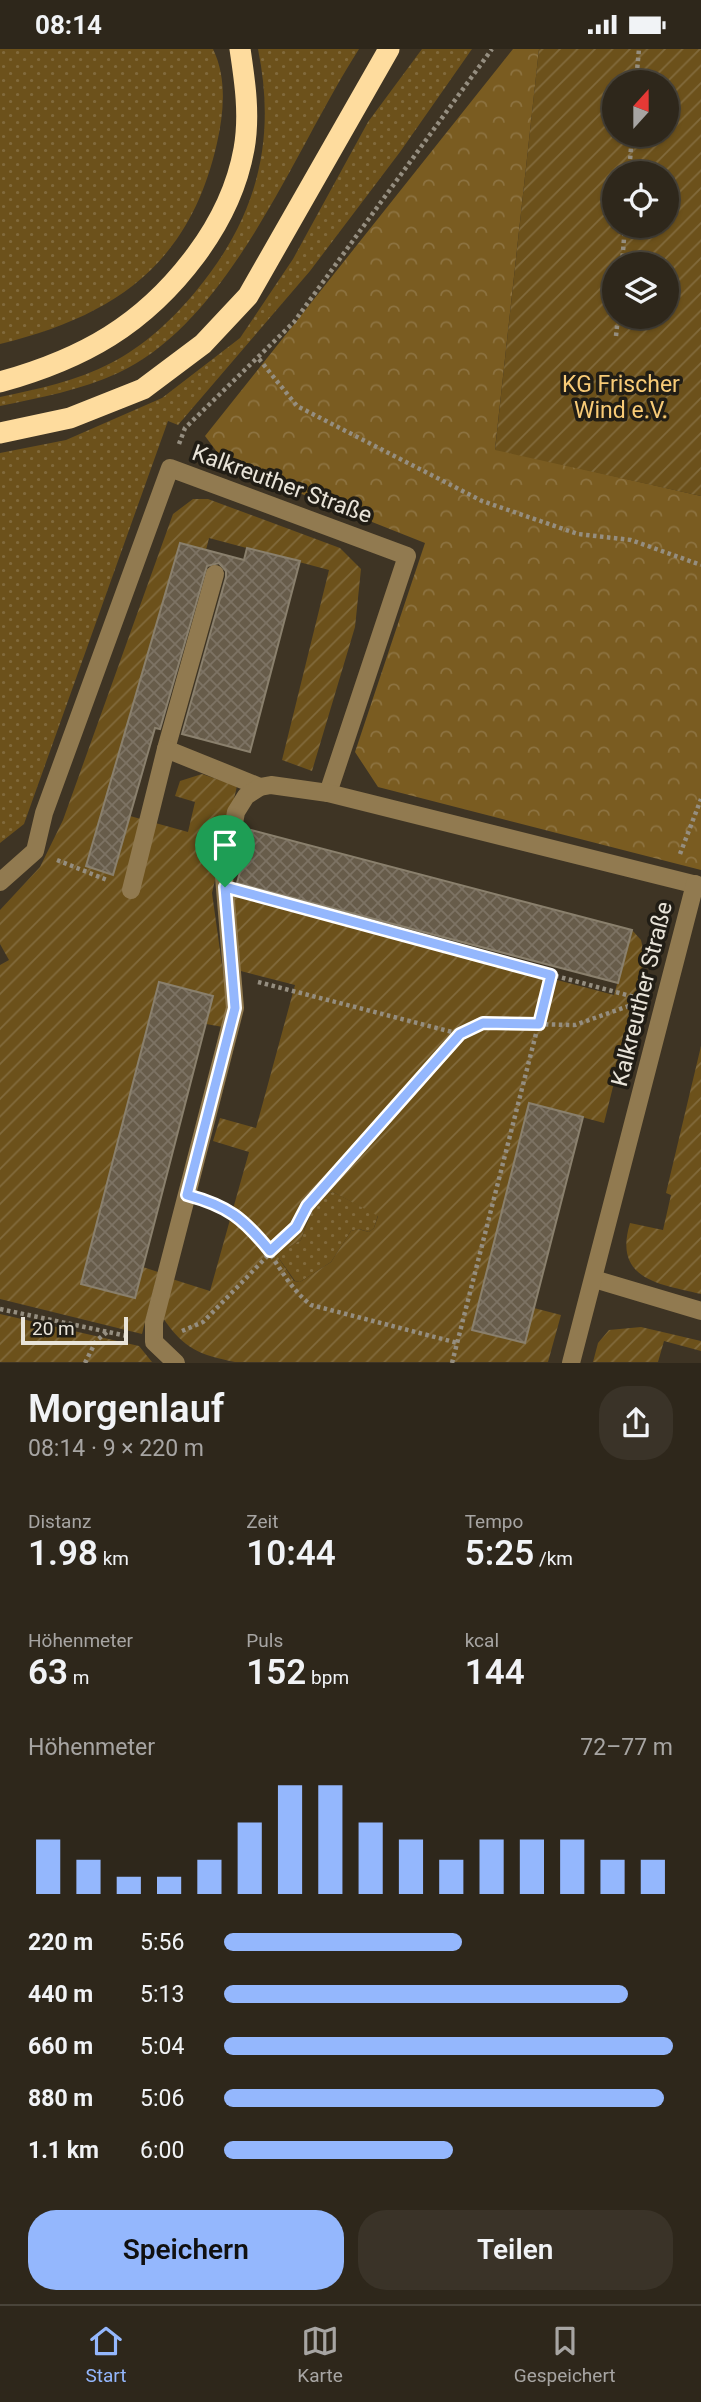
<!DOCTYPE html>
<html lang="de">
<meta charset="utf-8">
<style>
body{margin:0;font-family:Roboto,sans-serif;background:#3a3328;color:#f1f3f6;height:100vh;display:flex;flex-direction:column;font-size:26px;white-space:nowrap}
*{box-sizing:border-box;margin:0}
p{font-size:23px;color:#a7a5a3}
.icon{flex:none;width:38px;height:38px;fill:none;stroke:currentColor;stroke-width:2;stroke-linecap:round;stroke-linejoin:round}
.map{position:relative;height:1314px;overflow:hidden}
.sheet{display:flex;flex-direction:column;background:#2e271b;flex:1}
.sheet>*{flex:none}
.needle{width:46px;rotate:21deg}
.tools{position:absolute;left:602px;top:21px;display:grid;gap:14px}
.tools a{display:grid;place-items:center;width:77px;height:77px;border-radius:50%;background:#2e271b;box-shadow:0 2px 5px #0004,0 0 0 2px #49443a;font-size:35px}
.scale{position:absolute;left:21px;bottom:18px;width:107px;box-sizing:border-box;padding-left:7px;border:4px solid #e9e4d9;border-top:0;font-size:19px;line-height:24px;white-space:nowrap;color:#e9e4d9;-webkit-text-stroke:5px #211d15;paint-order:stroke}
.pin{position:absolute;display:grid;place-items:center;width:60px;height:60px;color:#fff;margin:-72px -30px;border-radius:50% 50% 50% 0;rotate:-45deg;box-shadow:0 0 7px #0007}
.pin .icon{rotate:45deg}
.round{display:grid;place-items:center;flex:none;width:74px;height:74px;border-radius:28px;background:#3a3328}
.headline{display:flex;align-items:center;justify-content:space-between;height:119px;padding:0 28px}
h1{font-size:38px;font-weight:600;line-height:52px}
.figures{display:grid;grid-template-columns:repeat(3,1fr);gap:10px;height:119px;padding:7px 28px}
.figures div{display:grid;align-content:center}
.figures b{font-size:35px;font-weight:600}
.figures small{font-size:19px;font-weight:400}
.figures p{font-size:19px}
.chart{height:196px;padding:14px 28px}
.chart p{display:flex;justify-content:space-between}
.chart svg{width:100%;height:126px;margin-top:7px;stroke:#94b7fd;stroke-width:6}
.primary-button{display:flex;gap:14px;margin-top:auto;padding:14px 28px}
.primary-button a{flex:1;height:80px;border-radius:28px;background:#94b7fd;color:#111;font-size:28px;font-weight:600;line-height:80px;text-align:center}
.primary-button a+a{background:#3a3328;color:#f1f3f6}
ul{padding:0 28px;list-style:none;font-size:23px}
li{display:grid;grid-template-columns:112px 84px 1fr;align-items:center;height:52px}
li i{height:18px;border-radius:9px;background:#94b7fd}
.status{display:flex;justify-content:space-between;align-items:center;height:49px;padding:0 35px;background:#2e271b;direction:ltr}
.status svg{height:19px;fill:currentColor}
.menu{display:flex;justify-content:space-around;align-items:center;height:98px;border-top:2px solid #49443a;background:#2e271b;font-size:19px;color:#a7a5a3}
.menu a{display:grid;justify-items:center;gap:4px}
.menu .on{color:#94b7fd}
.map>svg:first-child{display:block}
.grass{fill:url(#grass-dots)}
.forest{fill:url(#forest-crowns)}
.garden{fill:url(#garden-furrows);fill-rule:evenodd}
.building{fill:url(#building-cross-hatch);stroke:#8a806d;stroke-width:2}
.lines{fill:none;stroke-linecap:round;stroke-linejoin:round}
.path{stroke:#958e80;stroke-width:4.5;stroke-dasharray:3.5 3.5;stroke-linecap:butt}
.minor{stroke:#917a50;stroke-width:18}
.highway{stroke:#fedc9e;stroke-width:21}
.route-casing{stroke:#fff;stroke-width:14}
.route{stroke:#94b7fd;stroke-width:9}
.labels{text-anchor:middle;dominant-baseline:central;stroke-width:7;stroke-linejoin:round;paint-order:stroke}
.park-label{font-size:23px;fill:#f8cb77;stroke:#211d15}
.street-label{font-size:23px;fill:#e9e4d9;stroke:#211d15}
</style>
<div class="status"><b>08:14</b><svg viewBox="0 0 49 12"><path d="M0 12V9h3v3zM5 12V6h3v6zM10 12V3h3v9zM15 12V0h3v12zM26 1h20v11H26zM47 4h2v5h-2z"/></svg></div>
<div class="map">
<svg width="701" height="1314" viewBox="0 0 701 1314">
<defs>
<pattern id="grass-dots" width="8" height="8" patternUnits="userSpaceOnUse" patternTransform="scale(1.75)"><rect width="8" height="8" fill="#6c511b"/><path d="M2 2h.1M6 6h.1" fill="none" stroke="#816a3c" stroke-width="1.8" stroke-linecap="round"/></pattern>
<pattern id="forest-crowns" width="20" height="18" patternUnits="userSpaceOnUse" patternTransform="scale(1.75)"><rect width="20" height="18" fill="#7a5c21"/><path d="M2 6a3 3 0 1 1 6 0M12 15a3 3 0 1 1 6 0" fill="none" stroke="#8d7341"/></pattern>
<pattern id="garden-furrows" width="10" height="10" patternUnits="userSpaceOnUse" patternTransform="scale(1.75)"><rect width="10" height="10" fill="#6c511b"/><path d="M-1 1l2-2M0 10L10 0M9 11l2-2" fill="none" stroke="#816a3c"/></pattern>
<pattern id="building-cross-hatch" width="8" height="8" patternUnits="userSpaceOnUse" patternTransform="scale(1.75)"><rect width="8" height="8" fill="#675c4a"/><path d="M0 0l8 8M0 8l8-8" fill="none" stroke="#7d7364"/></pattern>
</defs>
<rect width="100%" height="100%" fill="#3e3424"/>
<!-- grass -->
<g class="grass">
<path d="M 0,0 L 213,0 C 227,29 224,63 217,94 C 190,215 115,267 0,295 Z"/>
<path d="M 258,0 L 359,0 C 294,101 231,272 118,324 C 81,341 39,349 0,357 L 0,348 C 38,340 77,332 111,314 C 144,297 173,270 196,242 C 256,170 277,93 258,0 Z"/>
<path d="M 422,0 L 472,0 L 400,103 L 310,222 L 178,376 L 168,372 L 24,775 L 0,794 L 0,404 L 66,391 L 162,349 L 240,289 L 293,210 L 368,73 Z"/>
<path d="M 333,1143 L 378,1166 L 374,1179 L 369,1183 L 359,1180 L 351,1182 L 331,1213 L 300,1233 L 295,1232 L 278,1208 L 279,1203 L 301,1191 C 307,1175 314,1147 333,1143 Z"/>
</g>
<!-- forest -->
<path class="forest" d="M 513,0 L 539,0 L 495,400 L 701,447 L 701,821 L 378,738 L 355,703 L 425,494 L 226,415 L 205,387 Z"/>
<!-- garden -->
<g class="garden">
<path d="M 539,0 L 701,0 L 701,447 L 495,401 ZM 667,33 L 667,86 L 614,86 L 614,33 ZM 667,124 L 667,177 L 614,177 L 614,124 ZM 667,215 L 667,268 L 614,268 L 614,215 Z"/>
<path d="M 193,450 L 208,450 L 340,499 L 361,520 L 355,578 L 312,722 L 282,711 L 329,521 L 209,489 L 206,501 L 180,494 L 87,817 L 113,825 L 130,767 L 188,783 L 195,753 L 175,747 L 180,732 L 202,725 L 237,737 L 212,844 L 228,959 L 223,978 L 206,975 L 213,947 L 159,934 L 81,1234 L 143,1218 L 158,1223 L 142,1285 L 0,1250 L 0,916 L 9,911 L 0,895 L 0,861 L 40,818 L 63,771 L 173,465 Z"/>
<path d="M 231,845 L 614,946 L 632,881 L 641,891 L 645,909 L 604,1074 L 529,1054 L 472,1280 L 525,1294 L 534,1259 L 561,1266 L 548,1313 L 235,1313 C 200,1306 184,1300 163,1269 L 172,1230 L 210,1242 L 249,1103 L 213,1092 L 220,1069 L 256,1079 L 295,936 L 237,921 ZM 333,1143 L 378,1167 L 374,1179 L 369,1183 L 358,1180 L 351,1182 L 331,1213 L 300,1233 L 294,1232 L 278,1208 L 280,1203 L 301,1191 L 309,1166 L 326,1145 Z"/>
<path d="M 701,997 L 701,1245 C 658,1235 613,1230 630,1174 L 663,1181 L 671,1146 L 666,1144 Z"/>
<path d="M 0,1265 L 139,1297 L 152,1313 L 0,1313 Z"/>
<path d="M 641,1278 L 701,1292 L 701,1302 L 664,1292 L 658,1313 L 593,1313 L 598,1294 L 609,1281 Z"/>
</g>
<!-- building -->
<g class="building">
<path d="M 180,494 L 244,511 L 247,499 L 300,512 L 250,703 L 182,685 L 226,528 L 226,522 L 219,514 L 207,517 L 160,680 L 155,679 L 113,826 L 86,817 Z"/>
<path d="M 251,781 L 632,881 L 618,934 L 237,834 Z"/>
<path d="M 159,933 L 213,947 L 135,1249 L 81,1235 Z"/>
<path d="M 529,1054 L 583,1068 L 525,1294 L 472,1281 Z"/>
</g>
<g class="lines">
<!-- path -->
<g class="path">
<path d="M 636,33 L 639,0"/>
<path d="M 629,124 L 632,86"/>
<path d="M 622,215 L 625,177"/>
<path d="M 616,287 L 618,268"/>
<path d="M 259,310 L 297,357 L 482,452 L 578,485 L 631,491 L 701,516"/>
<path d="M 179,395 L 185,379 L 294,273 L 492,0"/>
<path d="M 680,805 L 701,750"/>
<path d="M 57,811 L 107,831"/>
<path d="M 251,845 L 638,949"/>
<path d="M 258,933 L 460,985"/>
<path d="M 210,1152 C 263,1166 272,1226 311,1256 L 458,1294"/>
<path d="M 0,1260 L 127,1287"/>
<path d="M 182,1282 L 203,1273 L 296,1178 L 307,1157 L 460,985 L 483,974 L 575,976 L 637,954"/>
<path d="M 85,1314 L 96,1292 L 107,1283"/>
<path d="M 452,1314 L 551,926"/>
</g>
<!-- minor -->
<g class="minor">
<path d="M 166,700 L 215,525"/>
<path d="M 0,833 L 35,802 L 44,764 L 170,419 L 407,507 L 328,744"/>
<path d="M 131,841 L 166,700 L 260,738"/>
<path d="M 594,1230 L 701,1262"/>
<path d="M 176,1314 L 154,1293 L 154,1273 L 235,959 L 224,828 L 236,763 L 246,747 L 260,738 L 271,736 L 328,744 L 701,837"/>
<path d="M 571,1314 L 695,835"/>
</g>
<!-- highway -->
<g class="highway">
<path d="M 0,333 C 83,310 144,276 196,206 C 219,175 237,139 244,100 C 250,67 245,33 240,0"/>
<path d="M 0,384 L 70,369 L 143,340 L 203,295 L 248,247 L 389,0"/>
</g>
</g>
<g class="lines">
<defs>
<path id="route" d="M 225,838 L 551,926 L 539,975 L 483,974 L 460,985 L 307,1157 L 296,1178 L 270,1202 C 243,1169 228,1157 187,1146 L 235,959 Z"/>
</defs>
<!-- route casing -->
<use href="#route" class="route-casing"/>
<!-- route -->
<use href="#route" class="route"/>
</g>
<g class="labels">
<!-- park labels -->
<g class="park-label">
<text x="621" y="335">KG Frischer<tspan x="621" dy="26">Wind e.V.</tspan></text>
</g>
<!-- street labels -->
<g class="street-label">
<text transform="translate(282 435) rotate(20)">Kalkreuther Straße</text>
<text transform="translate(642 945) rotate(-76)">Kalkreuther Straße</text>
</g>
</g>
</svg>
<div class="tools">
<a><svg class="needle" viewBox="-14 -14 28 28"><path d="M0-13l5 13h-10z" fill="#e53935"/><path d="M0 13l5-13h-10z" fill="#a7a5a3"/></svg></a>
<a><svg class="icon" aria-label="locate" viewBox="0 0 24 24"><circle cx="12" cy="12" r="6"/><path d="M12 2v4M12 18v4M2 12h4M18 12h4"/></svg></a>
<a><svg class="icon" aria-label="layers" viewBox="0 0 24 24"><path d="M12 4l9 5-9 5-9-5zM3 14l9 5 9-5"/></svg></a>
</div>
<div class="scale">20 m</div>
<div class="pin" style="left:225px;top:838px;background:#1e9e55"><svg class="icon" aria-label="arrive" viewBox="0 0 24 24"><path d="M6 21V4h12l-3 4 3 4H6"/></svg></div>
</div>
<section class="sheet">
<div class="headline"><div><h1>Morgenlauf</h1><p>08:14 · 9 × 220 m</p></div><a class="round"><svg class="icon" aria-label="share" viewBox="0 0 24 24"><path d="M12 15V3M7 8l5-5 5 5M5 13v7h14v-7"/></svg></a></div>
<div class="figures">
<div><p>Distanz</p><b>1.98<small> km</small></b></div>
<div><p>Zeit</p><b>10:44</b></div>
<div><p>Tempo</p><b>5:25<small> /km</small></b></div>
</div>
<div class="figures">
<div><p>Höhenmeter</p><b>63<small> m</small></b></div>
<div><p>Puls</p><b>152<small> bpm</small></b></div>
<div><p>kcal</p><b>144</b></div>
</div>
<div class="chart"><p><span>Höhenmeter</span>72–77 m</p>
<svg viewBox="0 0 160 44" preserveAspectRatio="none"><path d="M5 44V25M15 44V32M25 44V38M35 44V38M45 44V32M55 44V19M65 44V6M75 44V6M85 44V19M95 44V25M105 44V32M115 44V25M125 44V25M135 44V25M145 44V32M155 44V32"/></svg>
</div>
<ul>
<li><b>220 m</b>5:56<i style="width:53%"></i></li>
<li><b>440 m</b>5:13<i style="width:90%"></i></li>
<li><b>660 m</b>5:04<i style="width:100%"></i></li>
<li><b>880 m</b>5:06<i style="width:98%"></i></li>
<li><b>1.1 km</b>6:00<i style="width:51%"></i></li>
</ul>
<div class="primary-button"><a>Speichern</a><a>Teilen</a></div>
</section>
<nav class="menu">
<a class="on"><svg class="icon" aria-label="home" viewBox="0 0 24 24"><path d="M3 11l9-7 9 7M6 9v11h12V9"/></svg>Start</a>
<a><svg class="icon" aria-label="map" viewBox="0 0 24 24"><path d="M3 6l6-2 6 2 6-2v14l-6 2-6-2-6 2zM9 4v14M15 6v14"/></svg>Karte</a>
<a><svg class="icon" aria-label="saved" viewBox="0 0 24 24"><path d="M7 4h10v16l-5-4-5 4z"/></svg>Gespeichert</a>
</nav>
